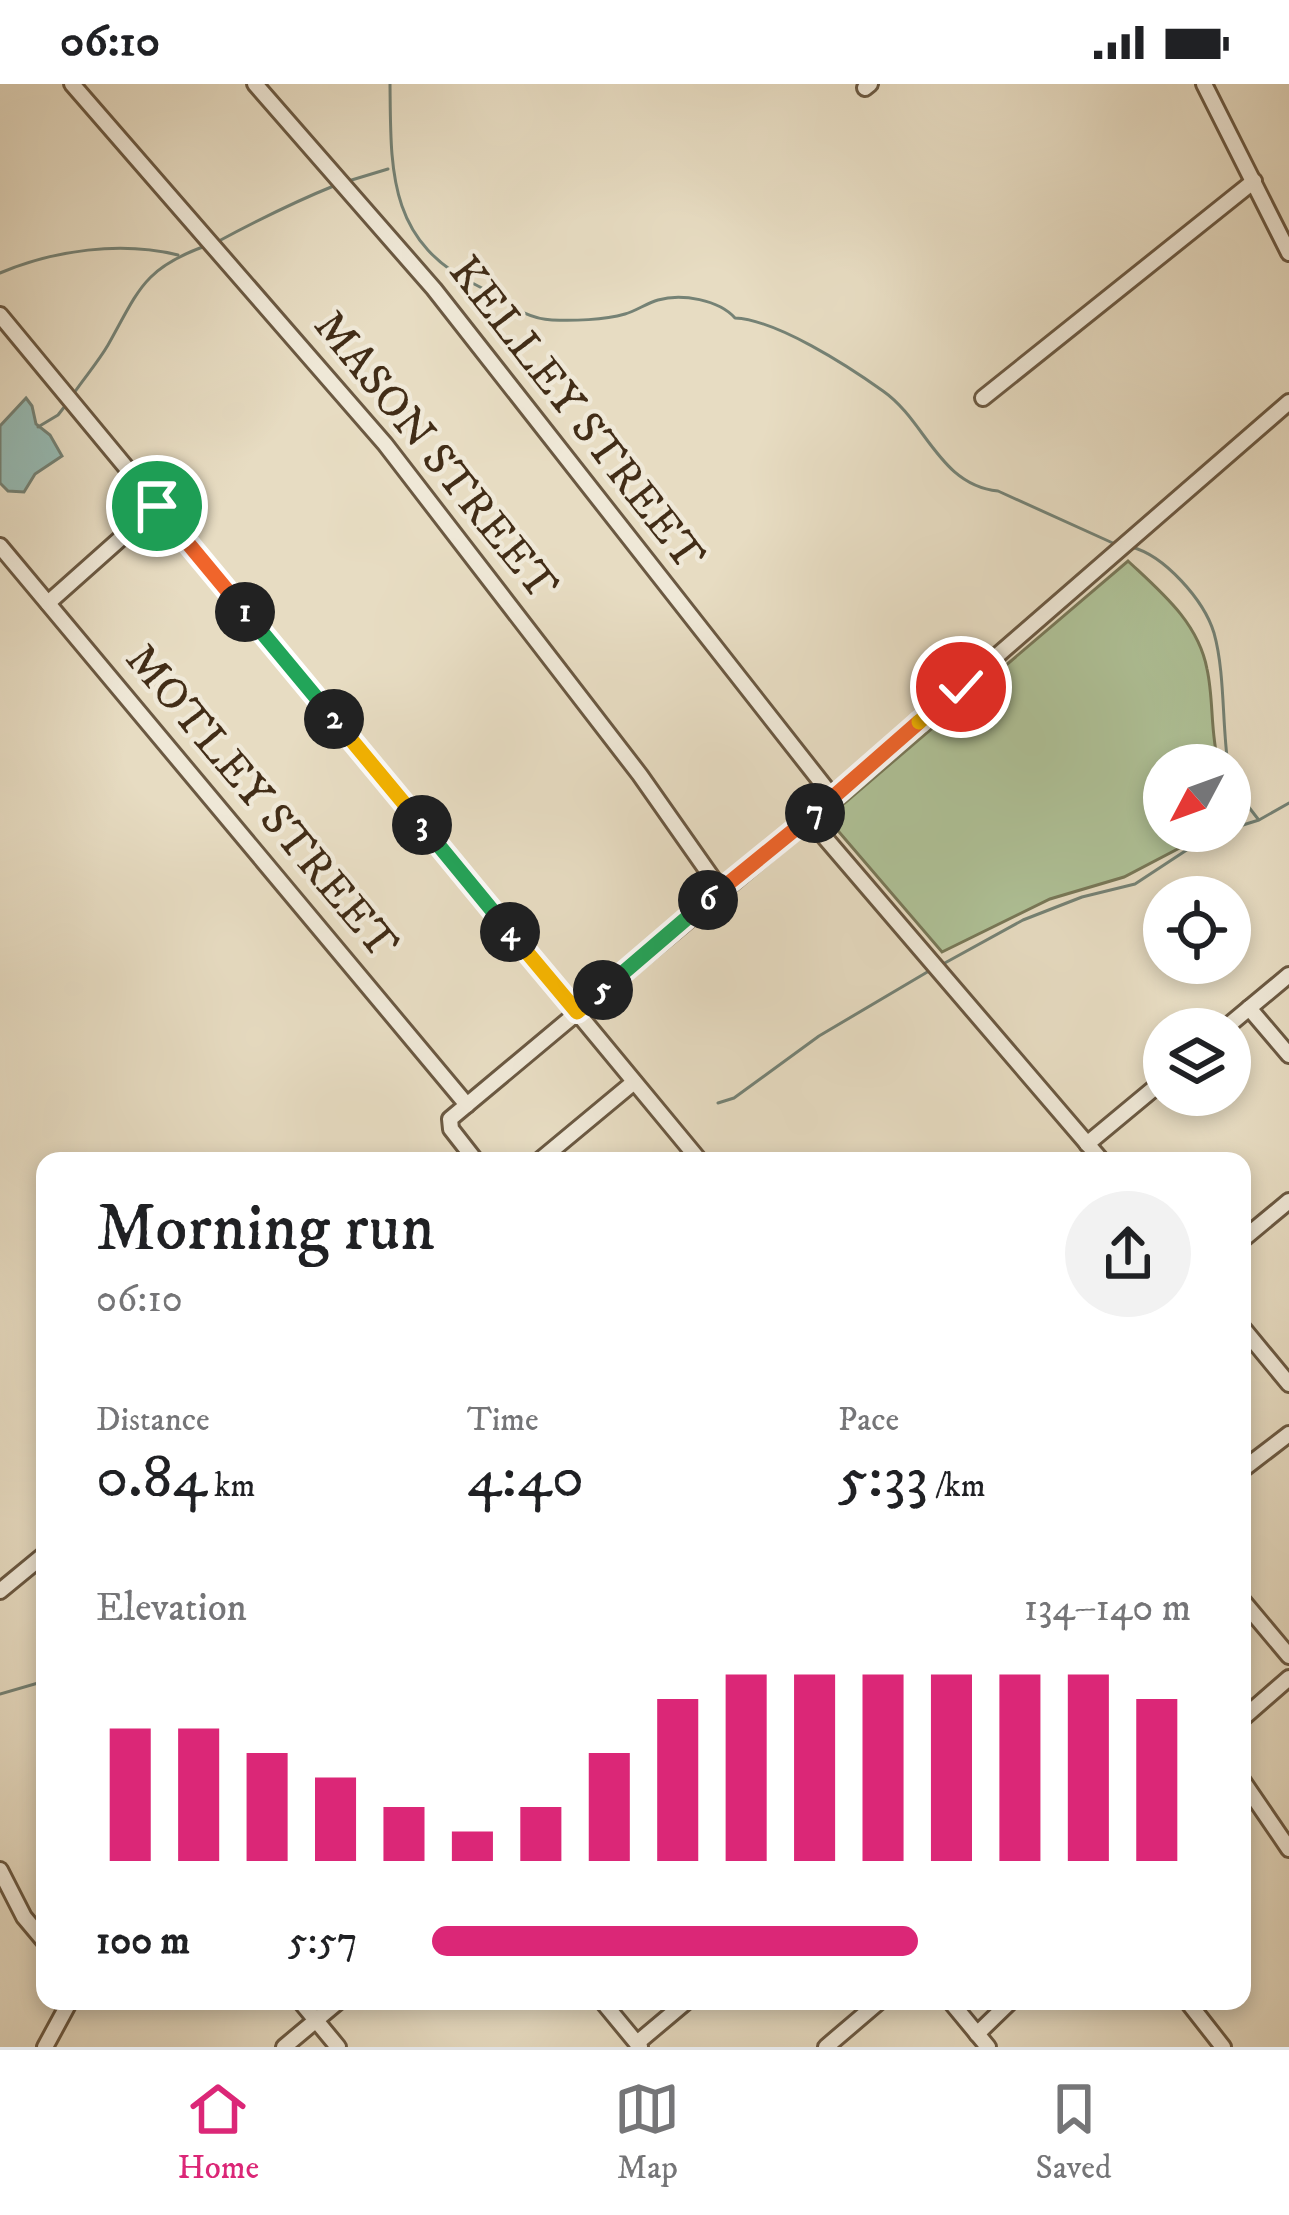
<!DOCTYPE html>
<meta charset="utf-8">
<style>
body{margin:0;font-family:"IM FELL DW Pica",serif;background:#f2f2f2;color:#202124;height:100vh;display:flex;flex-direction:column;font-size:45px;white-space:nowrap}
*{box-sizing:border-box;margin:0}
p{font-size:39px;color:#757577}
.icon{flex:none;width:66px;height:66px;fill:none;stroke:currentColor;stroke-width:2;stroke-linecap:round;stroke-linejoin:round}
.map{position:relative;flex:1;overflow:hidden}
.drawer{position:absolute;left:36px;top:1068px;width:1215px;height:858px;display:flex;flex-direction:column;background:#fff;border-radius:24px;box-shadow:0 6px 18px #0003}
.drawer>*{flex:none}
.needle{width:78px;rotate:229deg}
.fabs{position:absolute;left:1143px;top:660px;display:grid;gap:24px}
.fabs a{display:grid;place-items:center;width:108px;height:108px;border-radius:50%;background:#fff;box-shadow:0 6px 18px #0003;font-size:60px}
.pin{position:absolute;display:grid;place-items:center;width:102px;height:102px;color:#fff;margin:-51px;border:6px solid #fff;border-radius:50%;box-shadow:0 3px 12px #0007}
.km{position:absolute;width:60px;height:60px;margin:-30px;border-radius:50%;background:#222;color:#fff;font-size:33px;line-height:60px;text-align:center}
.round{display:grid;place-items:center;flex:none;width:126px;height:126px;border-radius:63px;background:#f2f2f2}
.summary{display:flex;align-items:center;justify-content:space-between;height:204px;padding:0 60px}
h1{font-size:66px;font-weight:600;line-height:90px}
.stats{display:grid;grid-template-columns:repeat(3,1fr);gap:18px;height:204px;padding:12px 60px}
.stats div{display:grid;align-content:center}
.stats b{font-size:60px;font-weight:600}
.stats small{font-size:33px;font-weight:400}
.stats p{font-size:33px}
.chart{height:336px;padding:24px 60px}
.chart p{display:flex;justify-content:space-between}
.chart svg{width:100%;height:216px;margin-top:12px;stroke:#db2777;stroke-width:6}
ul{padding:0 60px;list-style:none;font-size:39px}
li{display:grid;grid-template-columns:192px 144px 1fr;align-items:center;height:90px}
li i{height:30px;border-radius:15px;background:#db2777}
.status{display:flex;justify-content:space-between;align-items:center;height:84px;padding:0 60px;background:#fff;direction:ltr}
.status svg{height:33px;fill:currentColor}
.tabs{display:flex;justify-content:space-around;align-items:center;height:168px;border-top:3px solid #e0e0e0;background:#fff;font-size:33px;color:#757577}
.tabs a{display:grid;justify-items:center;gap:6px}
.tabs .on{color:#db2777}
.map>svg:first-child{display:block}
.green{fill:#afc298;stroke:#787858;stroke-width:3}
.water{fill:#97bbb4;stroke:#758275;stroke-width:3}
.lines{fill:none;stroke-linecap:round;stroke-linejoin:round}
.stream{stroke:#758275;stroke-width:3}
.minor-casing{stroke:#6b5942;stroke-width:20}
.minor{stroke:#efe8d7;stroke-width:14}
.split-1-casing{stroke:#fff;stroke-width:24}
.split-2-casing{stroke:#fff;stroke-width:24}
.split-3-casing{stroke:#fff;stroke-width:24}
.split-4-casing{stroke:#fff;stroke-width:24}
.split-5-casing{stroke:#fff;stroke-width:24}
.split-6-casing{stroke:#fff;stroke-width:24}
.split-7-casing{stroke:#fff;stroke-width:24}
.split-8-casing{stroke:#fff;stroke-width:24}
.split-9-casing{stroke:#fff;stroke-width:24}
.split-1{stroke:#f0652b;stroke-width:15}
.split-2{stroke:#22a559;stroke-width:15}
.split-3{stroke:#f5b400;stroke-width:15}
.split-4{stroke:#22a559;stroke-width:15}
.split-5{stroke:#f5b400;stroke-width:15}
.split-6{stroke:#22a559;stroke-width:15}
.split-7{stroke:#f0652b;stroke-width:15}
.split-8{stroke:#f0652b;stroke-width:15}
.split-9{stroke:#f5b400;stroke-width:15}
.labels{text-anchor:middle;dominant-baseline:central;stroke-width:9;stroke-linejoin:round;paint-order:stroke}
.street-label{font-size:45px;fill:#422d17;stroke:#efe8d7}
</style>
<div class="status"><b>06:10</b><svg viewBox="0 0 49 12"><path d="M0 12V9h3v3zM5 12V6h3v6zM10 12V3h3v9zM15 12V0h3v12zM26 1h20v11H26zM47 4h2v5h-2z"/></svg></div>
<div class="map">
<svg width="1289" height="1963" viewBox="0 0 1289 1963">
<rect width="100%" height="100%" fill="#e7dcc2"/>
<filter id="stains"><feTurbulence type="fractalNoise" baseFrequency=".00167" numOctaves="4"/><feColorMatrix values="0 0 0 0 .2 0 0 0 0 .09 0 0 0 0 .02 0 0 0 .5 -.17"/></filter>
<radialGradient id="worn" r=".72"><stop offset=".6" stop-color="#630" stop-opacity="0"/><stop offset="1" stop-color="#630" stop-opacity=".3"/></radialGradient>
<!-- green -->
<path class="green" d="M 1128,477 C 1161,508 1198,538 1207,585 C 1214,616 1210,650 1219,681 L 1164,681 L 1164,747 L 1212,747 L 1124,793 L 1050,815 L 942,868 L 827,734 Z"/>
<!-- water -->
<path class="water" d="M 26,314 L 32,322 L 36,340 L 50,351 L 62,372 L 35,390 L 24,408 L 8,407 L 0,399 L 0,342 Z"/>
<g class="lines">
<!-- stream -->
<g class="stream">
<path d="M 390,0 C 391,86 387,158 478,202 C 503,214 522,235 552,236 C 573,237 604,236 625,230 C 636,227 647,219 658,216 C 682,209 719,216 735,234 C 777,236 848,282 883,307 C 926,337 939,401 998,407 L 1115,460"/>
<path d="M 345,98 L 388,85"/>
<path d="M 217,158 C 256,137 294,118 336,101"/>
<path d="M 0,189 C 54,166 121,157 178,171"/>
<path d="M 74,309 C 85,293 98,278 108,261 C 139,206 143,184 208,161"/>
<path d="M 38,343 L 58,331 L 65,322"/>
<path d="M 1131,463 C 1164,471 1204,516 1214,549 C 1225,588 1222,640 1228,681"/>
<path d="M 1230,689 L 1234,704 L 1258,735"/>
<path d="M 1230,745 L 1259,736 L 1289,719"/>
<path d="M 943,880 L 1023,836 L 1082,813 L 1135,800 L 1208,752 L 1225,747"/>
<path d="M 718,1019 L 734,1014 L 819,952 L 929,887"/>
<path d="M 0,1610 L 45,1597"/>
</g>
<defs>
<g id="minor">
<path d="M 72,0 L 385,360 L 640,691 L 720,805"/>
<path d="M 255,0 L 434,205 L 832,712"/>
<path d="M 1204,0 L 1289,169"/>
<path d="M 865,4 L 870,0"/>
<path d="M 0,231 L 700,1077"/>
<path d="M 983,314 L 1254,97"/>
<path d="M 0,462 L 467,1021"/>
<path d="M 48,519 L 157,422"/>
<path d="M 809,735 L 1102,1077"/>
<path d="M 1249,924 L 1289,971"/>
<path d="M 1224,945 L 1289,891"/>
<path d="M 1087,1060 L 1164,996"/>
<path d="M 476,1077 L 451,1045 L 450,1035 L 809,735 L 1289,318"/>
<path d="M 539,1077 L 634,998"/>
<path d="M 1242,1156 L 1289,1117"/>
<path d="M 1242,1243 L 1289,1300"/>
<path d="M 1242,1386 L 1289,1350"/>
<path d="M 0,1507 L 45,1470"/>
<path d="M 1242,1516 L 1289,1572"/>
<path d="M 1242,1635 L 1289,1594"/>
<path d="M 1242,1696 L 1289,1765"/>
<path d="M 0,1786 L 24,1833 L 45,1858"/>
<path d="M 300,1917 L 338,1963"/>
<path d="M 602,1917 L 640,1963"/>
<path d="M 950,1917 L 988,1963"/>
<path d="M 1187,1917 L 1223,1963"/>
<path d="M 977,1950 L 1011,1917"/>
<path d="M 637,1959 L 687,1917"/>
<path d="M 45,1963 L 70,1917"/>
<path d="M 284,1963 L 339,1917"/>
<path d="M 826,1963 L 880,1917"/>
</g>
</defs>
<!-- minor casing -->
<use href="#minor" class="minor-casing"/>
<!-- minor -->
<use href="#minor" class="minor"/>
</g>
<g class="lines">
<defs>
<path id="split-1" d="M 157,422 L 245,528"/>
<path id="split-2" d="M 245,528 L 334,635"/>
<path id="split-3" d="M 334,635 L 422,741"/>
<path id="split-4" d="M 422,741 L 510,848"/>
<path id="split-5" d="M 510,848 L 577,928 L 603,906"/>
<path id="split-6" d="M 603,906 L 708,816"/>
<path id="split-7" d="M 708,816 L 815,729"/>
<path id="split-8" d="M 815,729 L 919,638"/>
<path id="split-9" d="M 919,638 L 961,603"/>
</defs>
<!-- split-1 casing -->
<use href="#split-1" class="split-1-casing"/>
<!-- split-2 casing -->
<use href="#split-2" class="split-2-casing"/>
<!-- split-3 casing -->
<use href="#split-3" class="split-3-casing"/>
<!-- split-4 casing -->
<use href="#split-4" class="split-4-casing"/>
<!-- split-5 casing -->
<use href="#split-5" class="split-5-casing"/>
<!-- split-6 casing -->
<use href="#split-6" class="split-6-casing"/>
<!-- split-7 casing -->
<use href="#split-7" class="split-7-casing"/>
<!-- split-8 casing -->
<use href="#split-8" class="split-8-casing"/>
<!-- split-9 casing -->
<use href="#split-9" class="split-9-casing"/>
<!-- split-1 -->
<use href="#split-1" class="split-1"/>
<!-- split-2 -->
<use href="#split-2" class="split-2"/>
<!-- split-3 -->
<use href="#split-3" class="split-3"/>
<!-- split-4 -->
<use href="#split-4" class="split-4"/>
<!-- split-5 -->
<use href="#split-5" class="split-5"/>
<!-- split-6 -->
<use href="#split-6" class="split-6"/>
<!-- split-7 -->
<use href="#split-7" class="split-7"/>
<!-- split-8 -->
<use href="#split-8" class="split-8"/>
<!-- split-9 -->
<use href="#split-9" class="split-9"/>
</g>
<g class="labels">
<!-- street labels -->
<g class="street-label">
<text transform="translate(576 330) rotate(52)">KELLEY STREET</text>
<text transform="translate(435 372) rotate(51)">MASON STREET</text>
<text transform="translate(261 718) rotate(50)">MOTLEY STREET</text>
</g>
</g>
<rect width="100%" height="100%" filter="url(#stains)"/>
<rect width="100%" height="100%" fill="url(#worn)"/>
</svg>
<div class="fabs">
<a><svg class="needle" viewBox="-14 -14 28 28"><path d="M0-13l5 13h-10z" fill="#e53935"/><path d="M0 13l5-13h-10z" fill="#757577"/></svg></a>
<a><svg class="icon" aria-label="locate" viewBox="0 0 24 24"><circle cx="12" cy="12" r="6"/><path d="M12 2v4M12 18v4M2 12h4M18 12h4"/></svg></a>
<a><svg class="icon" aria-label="layers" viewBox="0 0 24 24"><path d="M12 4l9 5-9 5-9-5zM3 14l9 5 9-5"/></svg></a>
</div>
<div class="pin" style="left:157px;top:422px;background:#1e9e55"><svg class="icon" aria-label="arrive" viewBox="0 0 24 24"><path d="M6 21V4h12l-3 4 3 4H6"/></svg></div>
<div class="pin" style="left:961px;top:603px;background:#d93025"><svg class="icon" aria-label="check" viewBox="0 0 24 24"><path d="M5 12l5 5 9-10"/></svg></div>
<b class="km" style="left:245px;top:528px">1</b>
<b class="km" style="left:334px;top:635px">2</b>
<b class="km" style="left:422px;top:741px">3</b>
<b class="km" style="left:510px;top:848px">4</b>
<b class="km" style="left:603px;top:906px">5</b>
<b class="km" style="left:708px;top:816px">6</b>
<b class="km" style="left:815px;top:729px">7</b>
<section class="drawer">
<div class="summary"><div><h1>Morning run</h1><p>06:10</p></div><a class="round"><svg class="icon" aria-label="share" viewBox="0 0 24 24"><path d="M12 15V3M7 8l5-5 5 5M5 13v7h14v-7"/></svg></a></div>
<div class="stats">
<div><p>Distance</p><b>0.84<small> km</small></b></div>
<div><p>Time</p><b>4:40</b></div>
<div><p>Pace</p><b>5:33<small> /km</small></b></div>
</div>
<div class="chart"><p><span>Elevation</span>134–140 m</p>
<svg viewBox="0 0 160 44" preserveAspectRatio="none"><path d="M5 44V17M15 44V17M25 44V22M35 44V27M45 44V33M55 44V38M65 44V33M75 44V22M85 44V11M95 44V6M105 44V6M115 44V6M125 44V6M135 44V6M145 44V6M155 44V11"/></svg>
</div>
<ul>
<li><b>100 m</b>5:57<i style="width:64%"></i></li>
</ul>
</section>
</div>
<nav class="tabs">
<a class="on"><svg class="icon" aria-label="home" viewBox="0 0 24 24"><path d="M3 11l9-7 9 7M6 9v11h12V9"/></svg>Home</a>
<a><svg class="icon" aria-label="map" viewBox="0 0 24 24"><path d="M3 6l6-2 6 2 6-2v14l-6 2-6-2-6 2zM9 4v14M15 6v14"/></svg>Map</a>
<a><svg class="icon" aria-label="saved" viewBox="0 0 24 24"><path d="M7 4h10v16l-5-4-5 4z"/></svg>Saved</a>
</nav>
